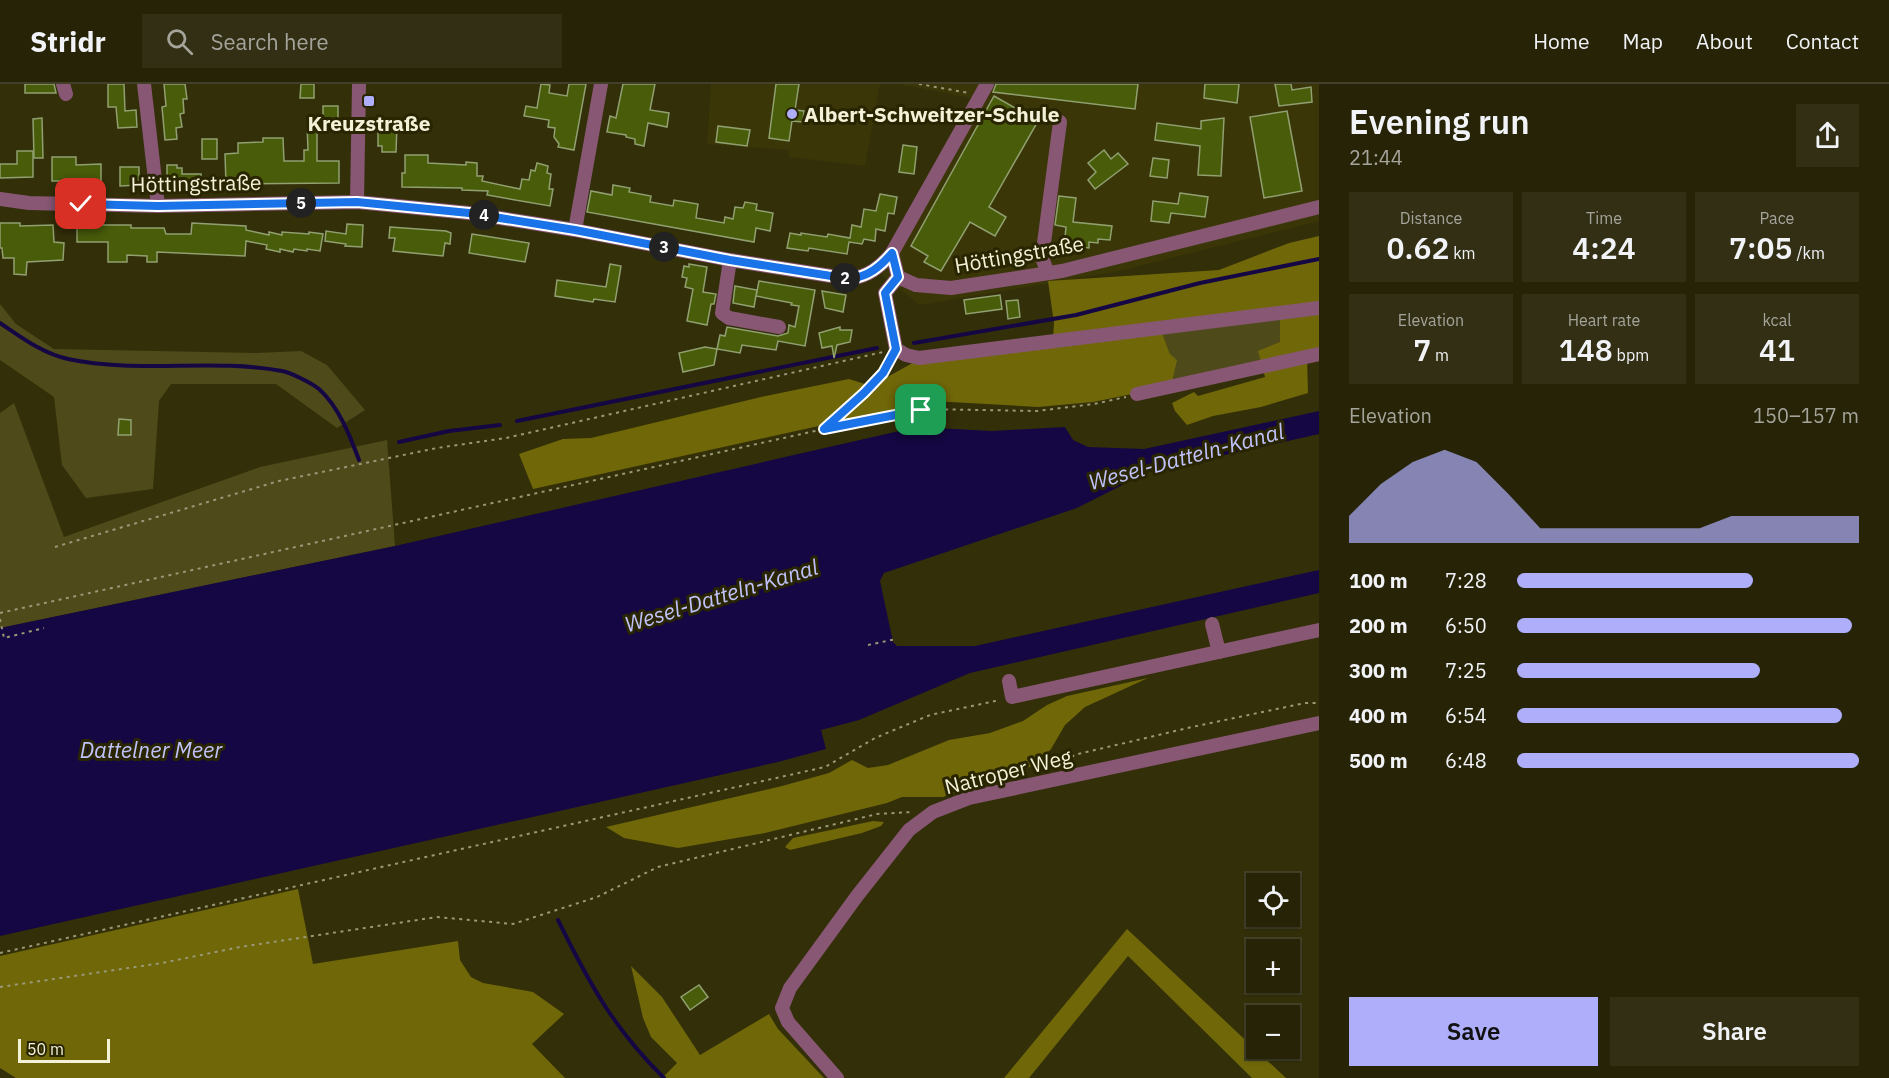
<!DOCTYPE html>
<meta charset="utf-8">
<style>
body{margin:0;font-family:"IBM Plex Sans",sans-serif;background:#322f15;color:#f1f3f6;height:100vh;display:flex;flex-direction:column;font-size:22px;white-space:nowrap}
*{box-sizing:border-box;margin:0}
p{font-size:20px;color:#a4a49b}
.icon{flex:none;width:33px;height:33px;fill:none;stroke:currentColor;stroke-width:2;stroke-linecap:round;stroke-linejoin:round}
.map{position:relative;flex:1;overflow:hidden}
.panel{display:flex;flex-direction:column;background:#262307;width:570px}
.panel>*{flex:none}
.fabs{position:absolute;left:1246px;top:789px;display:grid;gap:12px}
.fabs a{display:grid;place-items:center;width:54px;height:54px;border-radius:0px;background:#262307;box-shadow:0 2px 4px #0004,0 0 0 2px #424028;font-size:30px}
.scale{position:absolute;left:18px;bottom:15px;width:92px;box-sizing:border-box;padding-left:6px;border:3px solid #f3f1d7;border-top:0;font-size:16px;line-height:21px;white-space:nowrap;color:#f3f1d7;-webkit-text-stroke:4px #292500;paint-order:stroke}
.pin{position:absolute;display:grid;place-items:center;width:51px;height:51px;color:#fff;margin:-26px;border-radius:12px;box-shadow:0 3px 9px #0006}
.km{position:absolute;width:30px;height:30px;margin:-15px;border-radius:50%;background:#222;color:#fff;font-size:16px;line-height:30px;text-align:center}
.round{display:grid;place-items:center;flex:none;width:63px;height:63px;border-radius:0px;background:#322f15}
.headline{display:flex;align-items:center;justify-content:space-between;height:102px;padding:0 30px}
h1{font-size:33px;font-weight:600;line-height:45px}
.stats{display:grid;grid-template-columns:repeat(3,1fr);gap:9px;height:102px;padding:6px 30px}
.stats div{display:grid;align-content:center;border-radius:0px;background:#322f15;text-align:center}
.stats b{font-size:30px;font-weight:600}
.stats small{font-size:16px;font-weight:400}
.stats p{font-size:16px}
.chart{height:168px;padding:12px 30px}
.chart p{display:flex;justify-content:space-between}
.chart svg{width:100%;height:108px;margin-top:6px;fill:#aeaefb;opacity:.7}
.button{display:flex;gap:12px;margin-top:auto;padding:12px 30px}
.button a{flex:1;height:69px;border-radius:0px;background:#aeaefb;color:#111;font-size:24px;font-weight:600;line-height:69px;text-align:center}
.button a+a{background:#322f15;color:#f1f3f6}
ul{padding:0 30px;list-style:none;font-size:20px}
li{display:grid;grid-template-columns:96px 72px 1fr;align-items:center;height:45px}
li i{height:15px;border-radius:8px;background:#aeaefb}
header{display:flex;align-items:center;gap:36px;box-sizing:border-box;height:84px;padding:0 30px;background:#262307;border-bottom:2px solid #424028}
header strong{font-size:28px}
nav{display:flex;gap:33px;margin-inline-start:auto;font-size:21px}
.search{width:420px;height:54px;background:#322f15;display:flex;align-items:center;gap:15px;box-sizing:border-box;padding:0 21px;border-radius:0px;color:#a4a49b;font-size:22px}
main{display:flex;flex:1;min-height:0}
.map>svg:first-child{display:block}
.built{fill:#3b3608}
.green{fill:#4f4a1a}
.forest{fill:#706709}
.water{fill:#150743}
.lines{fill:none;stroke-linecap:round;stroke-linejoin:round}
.stream{stroke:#150743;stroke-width:4}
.building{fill:#485c0a;stroke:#90a070;stroke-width:1.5}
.path{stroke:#9b9878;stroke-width:2;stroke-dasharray:3 4.5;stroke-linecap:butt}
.minor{stroke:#875774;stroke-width:14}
.route-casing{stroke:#fff;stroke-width:12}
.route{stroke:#1a73e8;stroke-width:8}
.poi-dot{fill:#aeaefb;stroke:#292500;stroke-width:2}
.labels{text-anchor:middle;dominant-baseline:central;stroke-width:6;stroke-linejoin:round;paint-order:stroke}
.poi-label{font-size:21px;font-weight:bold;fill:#f3f1d7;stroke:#292500;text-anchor:start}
.street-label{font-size:21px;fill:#f3f1d7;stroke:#292500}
.water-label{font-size:22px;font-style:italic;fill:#c0c2fb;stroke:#292500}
</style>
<header>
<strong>Stridr</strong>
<div class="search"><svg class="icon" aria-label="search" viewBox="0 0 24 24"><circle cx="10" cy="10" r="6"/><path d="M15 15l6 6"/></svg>Search here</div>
<nav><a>Home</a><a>Map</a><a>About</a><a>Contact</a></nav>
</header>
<main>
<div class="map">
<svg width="1319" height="994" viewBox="0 0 1319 994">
<rect width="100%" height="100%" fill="#332f09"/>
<!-- built -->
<g class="built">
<path d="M 711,0 L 880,0 L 865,82 L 789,73 L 788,66 L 707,60 Z"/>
<path d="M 898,0 L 986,0 L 977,15 Z"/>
<path d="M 988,0 L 1319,0 L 1319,137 L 1115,188 L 920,221 L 881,190 Z"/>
</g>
<!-- green -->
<g class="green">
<path d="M 0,220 L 16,240 L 54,265 L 256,269 L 301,267 L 327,281 L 365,326 L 337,344 L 276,300 L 171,300 L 159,317 L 153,405 L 86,414 L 62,381 L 54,313 L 0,276 Z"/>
<path d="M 1280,231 L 1280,258 L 1262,280 L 1171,302 L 1170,270 L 1161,246 Z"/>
<path d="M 14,319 L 64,453 L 260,383 L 387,356 L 395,462 L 0,544 L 0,329 Z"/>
</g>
<!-- forest -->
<g class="forest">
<path d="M 1319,152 L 1319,223 L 1053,255 L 1054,239 L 1048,197 L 1219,186 L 1289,159 Z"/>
<path d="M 1314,227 L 1319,231 L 1319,268 L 1307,271 L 1308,309 L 1261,323 L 1213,332 L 1187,341 L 1175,327 L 1172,319 L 1194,308 L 1198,312 L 1265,293 L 1258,267 L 1280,258 L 1280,231 Z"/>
<path d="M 1161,246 L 1170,270 L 1177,276 L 1171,302 L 1093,318 L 1038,323 L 932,317 L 533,405 L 519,370 L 563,355 L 591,354 L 761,313 L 849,295 L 871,302 L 918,276 Z"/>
<path d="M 1148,594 L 1085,623 L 1065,641 L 1051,665 L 1038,679 L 1021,687 L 976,701 L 943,713 L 902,713 L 887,719 L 765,749 L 678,764 L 624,754 L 606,743 L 782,702 L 829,689 L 852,676 L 868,684 L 888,681 L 949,656 L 990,649 L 1023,637 L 1047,621 L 1067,612 Z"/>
<path d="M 873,737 L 884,738 L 881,742 L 862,749 L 790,766 L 785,763 L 793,754 Z"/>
<path d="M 298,805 L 313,880 L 458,857 L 460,876 L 471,893 L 483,899 L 533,908 L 564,930 L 532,960 L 565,994 L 16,994 L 0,984 L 0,872 Z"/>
<path d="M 1127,845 L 1286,994 L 1252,994 L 1128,872 L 1029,994 L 1004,994 Z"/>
<path d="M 631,882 L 662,913 L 700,971 L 769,930 L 778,945 L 824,994 L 662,994 L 677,979 L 651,953 L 643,934 Z"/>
</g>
<!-- water -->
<path class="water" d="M 1319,327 L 1319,350 L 1148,388 L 1077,424 L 884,489 L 880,497 L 893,558 L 897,562 L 975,562 L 1319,486 L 1319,509 L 970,589 L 859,636 L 821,646 L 826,665 L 778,678 L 0,852 L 0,544 L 395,462 L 917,343 L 992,347 L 1065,343 L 1073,356 L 1088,363 L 1144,365 Z"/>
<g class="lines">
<!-- stream -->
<g class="stream">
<path d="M 0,239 C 21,253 43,270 68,275 C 138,290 213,274 282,287 C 290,288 313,300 319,305 C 339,323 350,352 359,376"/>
<path d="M 914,259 L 1076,231 L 1200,199 L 1319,175"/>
<path d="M 517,337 L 877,264"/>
<path d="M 399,358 L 449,347 L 500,341"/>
<path d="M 558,836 C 589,899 614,945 664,994"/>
</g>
</g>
<!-- building -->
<g class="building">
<path d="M 25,0 L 54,0 L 56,9 L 25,9 Z"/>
<path d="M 108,0 L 124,0 L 125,27 L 136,26 L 137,43 L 118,44 L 116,23 L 108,23 Z"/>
<path d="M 164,0 L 185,0 L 187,15 L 183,15 L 184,29 L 180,30 L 182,43 L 176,44 L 177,55 L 165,56 L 162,23 L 166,22 Z"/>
<path d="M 301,0 L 314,0 L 314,14 L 300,14 Z"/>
<path d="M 541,0 L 550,1 L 549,9 L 567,12 L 569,0 L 586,0 L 574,66 L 558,63 L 559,60 L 554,53 L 555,44 L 548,43 L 549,36 L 524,32 L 526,22 L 537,24 Z"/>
<path d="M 623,0 L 655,0 L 650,26 L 669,29 L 667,43 L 648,39 L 644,62 L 635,60 L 635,55 L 626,53 L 626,51 L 607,48 L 610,32 L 616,34 Z"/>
<path d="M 776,0 L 799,0 L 795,26 L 804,27 L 803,38 L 792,37 L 789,57 L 769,54 Z"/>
<path d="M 996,0 L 1138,0 L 1135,25 L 993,8 Z"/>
<path d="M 1205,0 L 1239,0 L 1237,19 L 1204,14 Z"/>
<path d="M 1275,0 L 1291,0 L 1292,6 L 1311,3 L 1312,18 L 1279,22 Z"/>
<path d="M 994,12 L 1038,37 L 989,123 L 1006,133 L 995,152 L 970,138 L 941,187 L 924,178 L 928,172 L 911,162 Z"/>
<rect x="323" y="22" width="15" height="20"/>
<path d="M 1287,27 L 1302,107 L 1264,114 L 1250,33 Z"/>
<path d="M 42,34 L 43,74 L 34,74 L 33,35 Z"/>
<path d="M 1224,34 L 1221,92 L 1198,91 L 1200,62 L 1155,56 L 1157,39 L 1201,45 L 1201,37 Z"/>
<path d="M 307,40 L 317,40 L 317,77 L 339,77 L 339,99 L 226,100 L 225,70 L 238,69 L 238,59 L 263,58 L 263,54 L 283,54 L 284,77 L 304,77 L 304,66 L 308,66 Z"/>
<path d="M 378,40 L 397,41 L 396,68 L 382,68 L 382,62 L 378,62 Z"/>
<path d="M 718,42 L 750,46 L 747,62 L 716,58 Z"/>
<rect x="202" y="55" width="15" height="20"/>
<path d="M 903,61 L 917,63 L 914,90 L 899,88 Z"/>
<path d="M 1104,66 L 1111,75 L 1118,69 L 1128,80 L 1095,105 L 1088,96 L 1096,88 L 1088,79 Z"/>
<path d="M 17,67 L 33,67 L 33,93 L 0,94 L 0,80 L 17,80 Z"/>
<path d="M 405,71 L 428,71 L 428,79 L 466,81 L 466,78 L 477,79 L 477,92 L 483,92 L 482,97 L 520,105 L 522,95 L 529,96 L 531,86 L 535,87 L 537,79 L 548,82 L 547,89 L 551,90 L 549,105 L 553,105 L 550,122 L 487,111 L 488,107 L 462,106 L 462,104 L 402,103 L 402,89 L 405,89 Z"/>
<path d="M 52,73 L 76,73 L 76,81 L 101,80 L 101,100 L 85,100 L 85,97 L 52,97 Z"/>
<path d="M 1153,74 L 1169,76 L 1167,94 L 1150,92 Z"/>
<path d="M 167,81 L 177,81 L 177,84 L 182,84 L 182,90 L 201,90 L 201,101 L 167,101 Z"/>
<path d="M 120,83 L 139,83 L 139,101 L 120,102 Z"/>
<path d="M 613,101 L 630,104 L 629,108 L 651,112 L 650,118 L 673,122 L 674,116 L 698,120 L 696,134 L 724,139 L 725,133 L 733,135 L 735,123 L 743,124 L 745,118 L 757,120 L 756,126 L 773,129 L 770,147 L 756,144 L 754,158 L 587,128 L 591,107 L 612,111 Z"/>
<path d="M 1180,109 L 1208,113 L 1205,133 L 1171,129 L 1169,139 L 1151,137 L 1153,117 L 1178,120 Z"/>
<path d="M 880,110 L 897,113 L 894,130 L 888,129 L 885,147 L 876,145 L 875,157 L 864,155 L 862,160 L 849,158 L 847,170 L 809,164 L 808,167 L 787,164 L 790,149 L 801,151 L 801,149 L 827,153 L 828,150 L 850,154 L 852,141 L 861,143 L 864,125 L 876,127 Z"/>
<path d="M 1059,112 L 1076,114 L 1073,138 L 1112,142 L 1110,156 L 1098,155 L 1098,159 L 1089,158 L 1089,164 L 1075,162 L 1074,165 L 1064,164 L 1066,143 L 1055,141 Z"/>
<path d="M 0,139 L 20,139 L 20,142 L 53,141 L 54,158 L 64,159 L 63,176 L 27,178 L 26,191 L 14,190 L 14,174 L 3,174 L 2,164 L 0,164 Z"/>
<path d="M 192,139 L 246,142 L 246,146 L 269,151 L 269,148 L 282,151 L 282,148 L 309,150 L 309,148 L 323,150 L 320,167 L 307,165 L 307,167 L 294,165 L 293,168 L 280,165 L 280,168 L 266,165 L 267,161 L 246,157 L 245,172 L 157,168 L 157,178 L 147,178 L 147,172 L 127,171 L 127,178 L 108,178 L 108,158 L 77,158 L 77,141 L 131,141 L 131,144 L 164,144 L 166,150 L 191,150 Z"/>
<path d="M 347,140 L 363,141 L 362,163 L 345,162 L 346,160 L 325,157 L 326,147 L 346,150 Z"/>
<path d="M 390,143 L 446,147 L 451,149 L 450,160 L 445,159 L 443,172 L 393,167 L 395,154 L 389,154 Z"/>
<path d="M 472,150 L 529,159 L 525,178 L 469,169 Z"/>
<path d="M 610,180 L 621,182 L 615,218 L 594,215 L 593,218 L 555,212 L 557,196 L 606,203 Z"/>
<path d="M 689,180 L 707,183 L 703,208 L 716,210 L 714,220 L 711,220 L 707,241 L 687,237 L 693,205 L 685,203 L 687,194 L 682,193 L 684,182 L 689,183 Z"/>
<path d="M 759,197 L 815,206 L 805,262 L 778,257 L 776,266 L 742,261 L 740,269 L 717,265 L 720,251 L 725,252 L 727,243 L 778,252 L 788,249 L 789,241 L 795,243 L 799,222 L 791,221 L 792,219 L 756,212 Z"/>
<path d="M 735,202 L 757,206 L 754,223 L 733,219 Z"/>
<path d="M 822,207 L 846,211 L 843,228 L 825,224 Z"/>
<path d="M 1000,211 L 1002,225 L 966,230 L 964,216 Z"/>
<path d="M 1018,216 L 1020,233 L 1008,235 L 1006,217 Z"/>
<path d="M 840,243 L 840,246 L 852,246 L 850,258 L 837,261 L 834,274 L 832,262 L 822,264 L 819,249 Z"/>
<path d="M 705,263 L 717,265 L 714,281 L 683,288 L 679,269 Z"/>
<path d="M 119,335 L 131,336 L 131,351 L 118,351 Z"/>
<path d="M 699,901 L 708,913 L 690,926 L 681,913 Z"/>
</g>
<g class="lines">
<!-- path -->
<g class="path">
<path d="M 919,0 L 969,9"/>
<path d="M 825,345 C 848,324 875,304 890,275"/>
<path d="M 55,463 L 279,397 L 437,364 L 506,354 L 883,268"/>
<path d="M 0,529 L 824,345 L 921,325 L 1037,327 L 1094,320 L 1126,313"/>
<path d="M 0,535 L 4,554 L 44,544"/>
<path d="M 868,561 L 896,555"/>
<path d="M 1067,679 L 1074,671 L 1192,643 L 1305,619 L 1319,619"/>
<path d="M 0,869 L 825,683 L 875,654 L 930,631 L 1000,616"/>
<path d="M 0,903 L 162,879 L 240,863 L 437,833 L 513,840 L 597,813 L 658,783 L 877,730 L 912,728"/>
</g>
<!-- minor -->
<g class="minor">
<path d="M 63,0 L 66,10"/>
<path d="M 144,0 L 158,122"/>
<path d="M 0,115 L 29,119 L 158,122 L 357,118 L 469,129 L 575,146 L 730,176 L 850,195 C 869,192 880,183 892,169 L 987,0"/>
<path d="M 357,118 L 359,0"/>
<path d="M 575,146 L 601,0"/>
<path d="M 892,169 L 898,193 L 916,201 L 951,204 L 1062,187 L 1319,123"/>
<path d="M 730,176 L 722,229 L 729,234 L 779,243"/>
<path d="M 1048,189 L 1042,174 L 1060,38"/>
<path d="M 898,193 L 885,209 L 896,265 L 906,271 L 919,274 L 1319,224"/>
<path d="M 1137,310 L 1319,270"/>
<path d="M 1212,540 L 1219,568"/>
<path d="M 1009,597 L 1012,613 L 1319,546"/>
<path d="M 837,994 L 788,938 L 782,924 L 790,904 L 857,812 L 909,746 L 933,728 L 969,714 L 1319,639"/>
</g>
</g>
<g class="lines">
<defs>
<path id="route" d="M 81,120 L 158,122 L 357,118 L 469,129 L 575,146 L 730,176 L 850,195 C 869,192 880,183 892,169 L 898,193 L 885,209 L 896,265 L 883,289 L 864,309 L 824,345 L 921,326"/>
</defs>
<!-- route casing -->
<use href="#route" class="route-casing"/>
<!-- route -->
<use href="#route" class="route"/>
</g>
<!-- markers -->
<g class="poi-dot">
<rect x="363" y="11" width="12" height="12" rx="3"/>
<circle cx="792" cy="30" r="6"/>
</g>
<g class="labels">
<!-- poi labels -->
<g class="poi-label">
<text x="804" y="30">Albert-Schweitzer-Schule</text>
<text x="369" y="39" text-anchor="middle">Kreuzstraße</text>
</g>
<!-- street labels -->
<g class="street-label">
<text transform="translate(196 99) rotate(-1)">Höttingstraße</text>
<text transform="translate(1019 170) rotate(-10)">Höttingstraße</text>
<text transform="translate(1008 687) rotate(-14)">Natroper Weg</text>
</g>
<!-- water labels -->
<g class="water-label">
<text transform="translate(1186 372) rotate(-15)">Wesel-Datteln-Kanal</text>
<text transform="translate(721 511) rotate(-17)">Wesel-Datteln-Kanal</text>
<text x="151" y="665">Dattelner Meer</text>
</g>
</g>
</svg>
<div class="fabs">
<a><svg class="icon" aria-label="locate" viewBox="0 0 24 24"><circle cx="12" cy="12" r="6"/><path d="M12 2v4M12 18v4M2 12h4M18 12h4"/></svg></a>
<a>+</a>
<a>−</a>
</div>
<div class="scale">50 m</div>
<div class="pin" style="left:921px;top:326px;background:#1e9e55"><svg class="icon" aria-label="arrive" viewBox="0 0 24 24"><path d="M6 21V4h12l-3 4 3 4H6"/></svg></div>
<div class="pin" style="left:81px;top:120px;background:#d93025"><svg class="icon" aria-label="check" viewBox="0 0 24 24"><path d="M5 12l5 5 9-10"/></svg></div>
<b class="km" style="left:845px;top:194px">2</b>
<b class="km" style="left:664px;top:163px">3</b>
<b class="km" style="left:484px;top:131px">4</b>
<b class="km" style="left:301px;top:119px">5</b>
</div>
<section class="panel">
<div class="headline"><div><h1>Evening run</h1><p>21:44</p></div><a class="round"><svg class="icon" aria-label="share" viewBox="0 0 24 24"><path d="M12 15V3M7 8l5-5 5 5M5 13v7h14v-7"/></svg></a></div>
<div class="stats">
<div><p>Distance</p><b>0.62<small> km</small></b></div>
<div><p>Time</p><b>4:24</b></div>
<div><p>Pace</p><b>7:05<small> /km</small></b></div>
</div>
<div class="stats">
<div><p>Elevation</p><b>7<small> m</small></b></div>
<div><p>Heart rate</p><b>148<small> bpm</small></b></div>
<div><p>kcal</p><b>41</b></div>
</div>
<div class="chart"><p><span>Elevation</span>150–157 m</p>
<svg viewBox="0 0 160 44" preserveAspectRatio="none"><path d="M0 44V33L10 20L20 11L30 6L40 11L50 24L60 38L70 38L80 38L90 38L100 38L110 38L120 33L130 33L140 33L150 33L160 33V44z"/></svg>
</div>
<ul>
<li><b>100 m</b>7:28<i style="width:69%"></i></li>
<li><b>200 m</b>6:50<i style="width:98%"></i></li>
<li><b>300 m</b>7:25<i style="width:71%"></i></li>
<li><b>400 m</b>6:54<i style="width:95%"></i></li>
<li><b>500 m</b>6:48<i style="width:100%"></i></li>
</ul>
<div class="button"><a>Save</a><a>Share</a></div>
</section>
</main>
